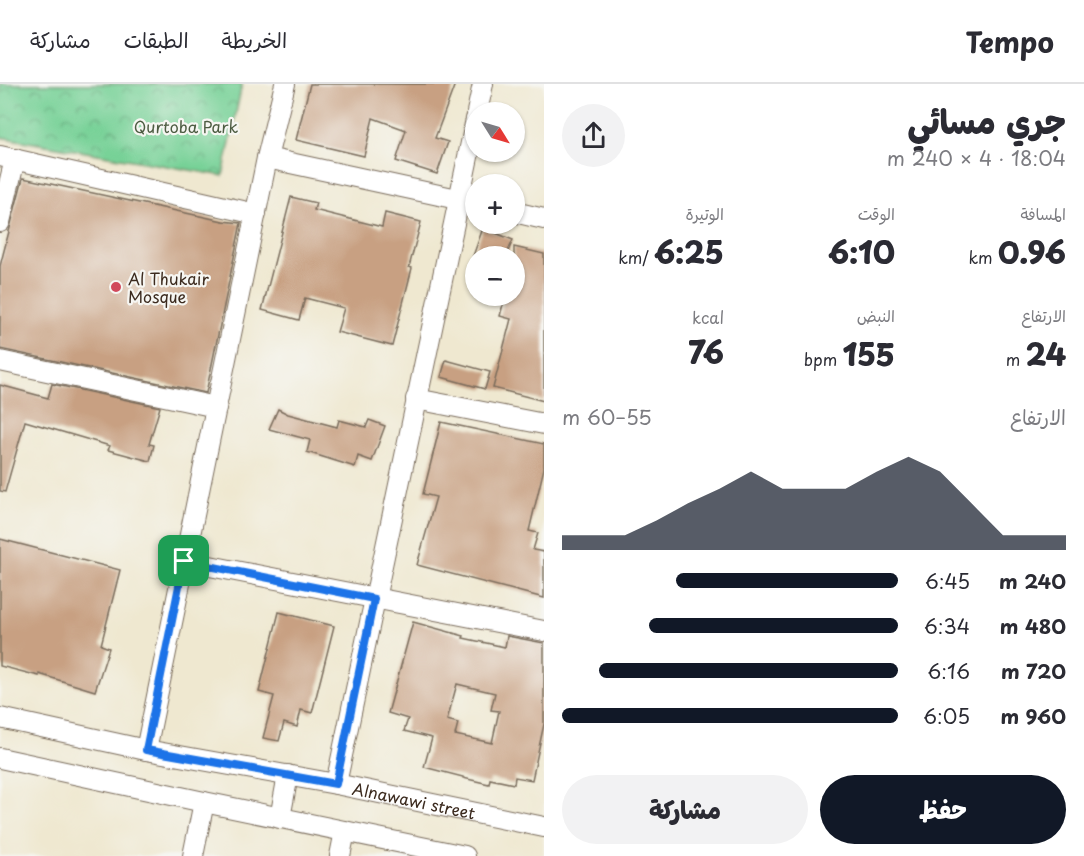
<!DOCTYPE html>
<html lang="ar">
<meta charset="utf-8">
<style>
body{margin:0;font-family:"Playpen Sans","Playpen Sans Arabic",sans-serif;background:#f2f2f3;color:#2b2b33;direction:rtl;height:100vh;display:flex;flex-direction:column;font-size:22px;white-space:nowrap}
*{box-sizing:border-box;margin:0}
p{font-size:20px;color:#7c7c81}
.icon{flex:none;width:33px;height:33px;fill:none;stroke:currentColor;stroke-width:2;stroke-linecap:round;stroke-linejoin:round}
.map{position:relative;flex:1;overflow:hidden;direction:ltr}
.sheet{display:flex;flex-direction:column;background:#fff;width:540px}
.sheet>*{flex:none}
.needle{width:39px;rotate:127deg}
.buttons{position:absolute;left:465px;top:18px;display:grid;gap:12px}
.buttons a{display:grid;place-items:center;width:60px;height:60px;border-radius:50%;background:#fff;box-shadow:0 2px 4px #0004;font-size:30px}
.pin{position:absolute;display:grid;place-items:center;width:51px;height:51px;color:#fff;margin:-26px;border-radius:12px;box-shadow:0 3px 9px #0006}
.round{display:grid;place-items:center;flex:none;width:63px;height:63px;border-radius:32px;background:#f2f2f3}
.overview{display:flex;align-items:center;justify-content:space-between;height:102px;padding:0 18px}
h1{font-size:33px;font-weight:800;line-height:45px}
.stats{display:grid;grid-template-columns:repeat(3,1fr);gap:9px;height:102px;padding:6px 18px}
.stats div{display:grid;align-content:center}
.stats b{font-size:30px;font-weight:800}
.stats small{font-size:16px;font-weight:400}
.stats p{font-size:16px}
.chart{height:168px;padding:12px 18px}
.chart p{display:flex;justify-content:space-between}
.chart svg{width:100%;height:108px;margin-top:6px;fill:#111827;opacity:.7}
.action{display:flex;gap:12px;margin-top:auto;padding:12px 18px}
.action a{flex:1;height:69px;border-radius:36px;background:#111827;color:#fff;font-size:24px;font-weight:800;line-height:69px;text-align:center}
.action a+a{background:#f2f2f3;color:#2b2b33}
ul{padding:0 18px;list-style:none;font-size:20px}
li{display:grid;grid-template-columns:96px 72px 1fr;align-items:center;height:45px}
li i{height:15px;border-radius:8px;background:#111827}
header{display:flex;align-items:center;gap:36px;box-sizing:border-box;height:84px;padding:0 30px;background:#fff;border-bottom:2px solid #e1e1e2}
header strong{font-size:28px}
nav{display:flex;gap:33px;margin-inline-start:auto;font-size:21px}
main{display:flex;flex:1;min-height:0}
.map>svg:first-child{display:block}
.park{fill:url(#park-crowns);stroke:#597e5a;stroke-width:1.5}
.building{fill:#c8a082;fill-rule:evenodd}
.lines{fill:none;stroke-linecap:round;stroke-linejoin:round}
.minor-casing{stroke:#7a6c5c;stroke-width:22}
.minor{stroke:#fff;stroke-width:20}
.route-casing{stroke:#fff;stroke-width:12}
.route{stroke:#1a73e8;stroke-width:8}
.poi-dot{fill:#d1495b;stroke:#f6f6f2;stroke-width:2}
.labels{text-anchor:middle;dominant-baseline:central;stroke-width:4.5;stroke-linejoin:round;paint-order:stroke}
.park-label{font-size:16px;fill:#4d5c42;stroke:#f6f6f2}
.poi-label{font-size:16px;fill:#3b2a1e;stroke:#f6f6f2;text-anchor:start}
.street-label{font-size:16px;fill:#3b2a1e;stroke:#f6f6f2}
</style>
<header>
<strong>Tempo</strong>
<nav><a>الخريطة</a><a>الطبقات</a><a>مشاركة</a></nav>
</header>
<main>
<section class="sheet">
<div class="overview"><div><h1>جري مسائي</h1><p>18:04 · 4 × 240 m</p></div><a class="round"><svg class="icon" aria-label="share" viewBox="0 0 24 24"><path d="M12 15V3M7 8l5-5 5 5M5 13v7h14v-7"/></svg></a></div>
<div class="stats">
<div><p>المسافة</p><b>0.96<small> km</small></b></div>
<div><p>الوقت</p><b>6:10</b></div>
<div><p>الوتيرة</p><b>6:25<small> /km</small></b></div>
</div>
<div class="stats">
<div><p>الارتفاع</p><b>24<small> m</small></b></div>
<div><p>النبض</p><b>155<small> bpm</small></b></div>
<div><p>kcal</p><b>76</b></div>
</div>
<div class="chart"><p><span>الارتفاع</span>55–60 m</p>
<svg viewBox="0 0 160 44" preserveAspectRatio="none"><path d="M0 44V38L10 38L20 38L30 32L40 25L50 19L60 12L70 19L80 19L90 19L100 12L110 6L120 12L130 25L140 38L150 38L160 38V44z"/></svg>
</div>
<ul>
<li><b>240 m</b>6:45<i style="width:66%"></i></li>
<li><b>480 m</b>6:34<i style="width:74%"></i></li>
<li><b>720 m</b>6:16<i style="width:89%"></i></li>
<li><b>960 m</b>6:05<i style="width:100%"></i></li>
</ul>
<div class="action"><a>حفظ</a><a>مشاركة</a></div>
</section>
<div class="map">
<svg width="544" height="772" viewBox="0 0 544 772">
<defs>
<pattern id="park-crowns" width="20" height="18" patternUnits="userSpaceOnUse" patternTransform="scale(1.5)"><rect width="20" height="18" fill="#77d197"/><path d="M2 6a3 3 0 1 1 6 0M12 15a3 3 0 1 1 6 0" fill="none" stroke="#63aa7b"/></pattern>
</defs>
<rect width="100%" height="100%" fill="#f6f6f2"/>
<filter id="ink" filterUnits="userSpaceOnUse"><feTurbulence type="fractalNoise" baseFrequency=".0167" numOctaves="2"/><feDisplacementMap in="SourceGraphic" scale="12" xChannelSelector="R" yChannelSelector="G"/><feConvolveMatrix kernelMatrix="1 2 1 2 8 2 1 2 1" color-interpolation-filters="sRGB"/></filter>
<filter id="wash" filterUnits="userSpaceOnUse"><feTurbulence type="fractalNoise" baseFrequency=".008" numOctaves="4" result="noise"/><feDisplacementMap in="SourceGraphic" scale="24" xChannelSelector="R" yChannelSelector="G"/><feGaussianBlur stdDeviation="1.35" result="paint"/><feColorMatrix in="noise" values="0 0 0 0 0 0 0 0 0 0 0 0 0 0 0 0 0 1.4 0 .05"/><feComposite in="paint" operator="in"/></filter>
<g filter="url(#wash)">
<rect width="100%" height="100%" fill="#efe8d0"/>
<!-- park -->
<path class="park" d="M 0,0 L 242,0 L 223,92 L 0,53 Z"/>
<g id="blocks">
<!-- building -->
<g class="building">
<path d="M 310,0 L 455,0 L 435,54 L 448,58 L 437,90 L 396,77 L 406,46 L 373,34 L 364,72 L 296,56 Z"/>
<path d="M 23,94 L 223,137 L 241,139 L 206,309 L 0,265 L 0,182 Z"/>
<path d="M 291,113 L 316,119 L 314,126 L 382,143 L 385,129 L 421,138 L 409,183 L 412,184 L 392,262 L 337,248 L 344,224 L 305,214 L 299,236 L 262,226 Z"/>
<path d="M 483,144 L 513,156 L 506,172 L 473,172 Z"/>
<path d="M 514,163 L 544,170 L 544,317 L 493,304 L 511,235 L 500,232 L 505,212 L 514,212 Z"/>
<path d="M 446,276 L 490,288 L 485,305 L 441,293 Z"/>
<path d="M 52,300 L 160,323 L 149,360 L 154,361 L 150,377 L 108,366 L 110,362 L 25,337 L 5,408 L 0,407 L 0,301 L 48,314 Z"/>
<path d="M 278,325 L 288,330 L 337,343 L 339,336 L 366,343 L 369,336 L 385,342 L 372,377 L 358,372 L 355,383 L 307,368 L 310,356 L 269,345 Z"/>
<path d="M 441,338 L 544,360 L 544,384 L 529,447 L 538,449 L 533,466 L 544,468 L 544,514 L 417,481 L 436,413 L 423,410 Z"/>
<path d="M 0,455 L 120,486 L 101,561 L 109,564 L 95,607 L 39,590 L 39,592 L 0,582 Z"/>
<path d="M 279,528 L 334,542 L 312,629 L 301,626 L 297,643 L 284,639 L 279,657 L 263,654 L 274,612 L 259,608 Z"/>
<path d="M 413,538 L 464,552 L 463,554 L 505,563 L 507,552 L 544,559 L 544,640 L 532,696 L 515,693 L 514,700 L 490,695 L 489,700 L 463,694 L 463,693 L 424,683 L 432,654 L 404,647 L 408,635 L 388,629 ZM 457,600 L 495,609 L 491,626 L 499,627 L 492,659 L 455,651 L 458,639 L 447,636 Z"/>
</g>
</g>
</g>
<g filter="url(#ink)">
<use href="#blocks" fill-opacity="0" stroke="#7a6c5c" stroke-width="1.5"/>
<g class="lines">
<defs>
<g id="minor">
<path d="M 477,28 L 483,0"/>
<path d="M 0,72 L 256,130"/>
<path d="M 267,74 L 476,119"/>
<path d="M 514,128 L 544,135"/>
<path d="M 0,138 L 15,75"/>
<path d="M 0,277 L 216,323"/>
<path d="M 416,315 L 544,340"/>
<path d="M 184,477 L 544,547"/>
<path id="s1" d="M 0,634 L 146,666 L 336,700 L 544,743"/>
<path d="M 146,666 L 267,74 L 285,0"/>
<path d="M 0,674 L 204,718 L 465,772"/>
<path d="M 336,700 L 476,35"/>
<path d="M 280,734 L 288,691"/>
<path d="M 193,772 L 204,718"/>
<path d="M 340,772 L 345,747"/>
</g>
</defs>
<!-- minor casing -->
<use href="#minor" class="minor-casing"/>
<!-- minor -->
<use href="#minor" class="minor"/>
</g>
</g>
<g class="lines" filter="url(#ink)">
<defs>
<path id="route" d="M 184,477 L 374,515 L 336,700 L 146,666 Z"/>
</defs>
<!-- route casing -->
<use href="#route" class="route-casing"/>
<!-- route -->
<use href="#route" class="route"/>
</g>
<!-- markers -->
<circle class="poi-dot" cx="116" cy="203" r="6"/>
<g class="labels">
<!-- park labels -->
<g class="park-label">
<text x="186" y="42">Qurtoba Park</text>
</g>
<!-- poi labels -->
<g class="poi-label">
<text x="128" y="194">Al Thukair<tspan x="128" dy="18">Mosque</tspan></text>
</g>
<!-- street labels -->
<g class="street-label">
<text stroke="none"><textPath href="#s1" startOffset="422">Alnawawi street</textPath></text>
</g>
</g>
</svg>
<div class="buttons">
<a><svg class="needle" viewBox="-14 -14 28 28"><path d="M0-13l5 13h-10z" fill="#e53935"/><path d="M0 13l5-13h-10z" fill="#7c7c81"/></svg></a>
<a>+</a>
<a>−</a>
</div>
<div class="pin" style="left:184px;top:477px;background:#1e9e55"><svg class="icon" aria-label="arrive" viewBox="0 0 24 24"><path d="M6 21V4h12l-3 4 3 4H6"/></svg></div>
</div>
</main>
